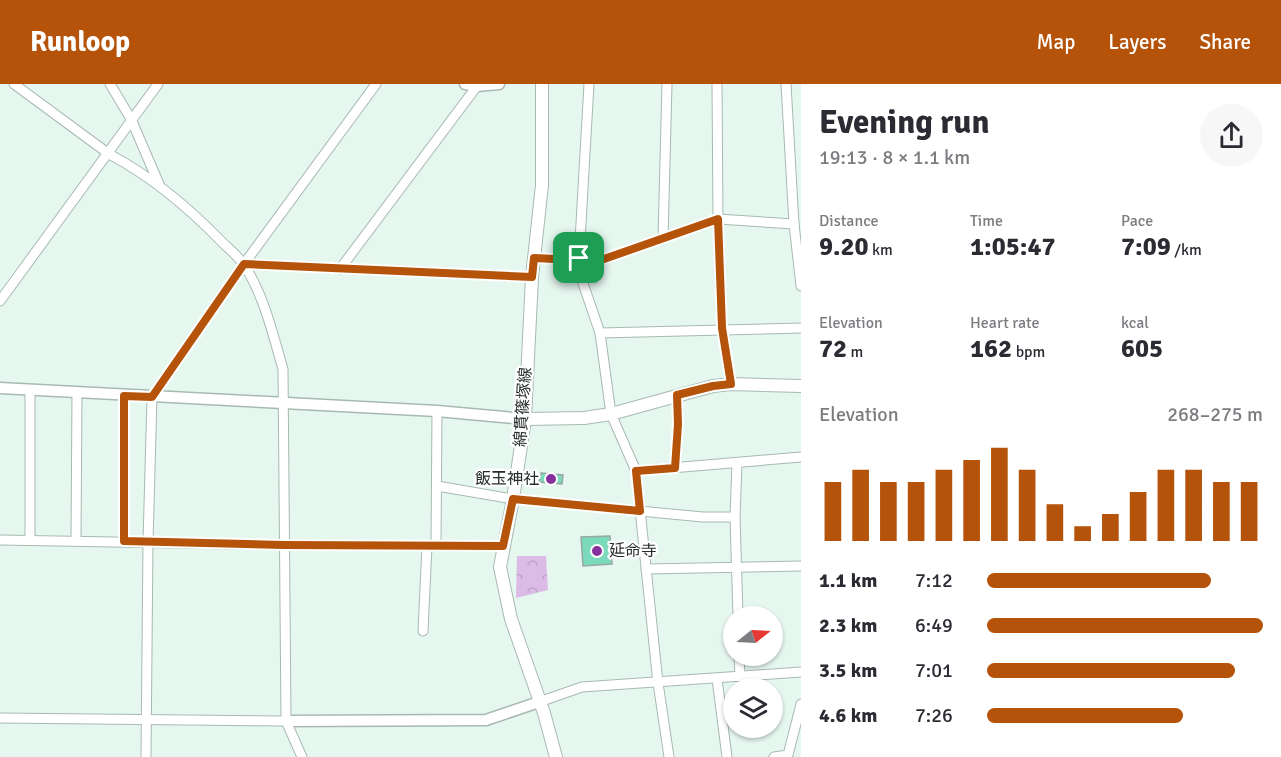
<!DOCTYPE html>
<meta charset="utf-8">
<style>
body{margin:0;font-family:Signika,"Noto Sans JP",sans-serif;background:#f7f7f7;color:#2b2b33;height:100vh;display:flex;flex-direction:column;font-size:22px;white-space:nowrap}
*{box-sizing:border-box;margin:0}
p{font-size:20px;color:#7c7c81}
.icon{flex:none;width:33px;height:33px;fill:none;stroke:currentColor;stroke-width:2;stroke-linecap:round;stroke-linejoin:round}
.map{position:relative;flex:1;overflow:hidden}
.details{display:flex;flex-direction:column;background:#fff;width:480px}
.details>*{flex:none}
.needle{width:39px;rotate:72deg}
.tools{position:absolute;left:723px;top:522px;display:grid;gap:12px}
.tools a{display:grid;place-items:center;width:60px;height:60px;border-radius:50%;background:#fff;box-shadow:0 2px 4px #0004;font-size:30px}
.pin{position:absolute;display:grid;place-items:center;width:51px;height:51px;color:#fff;margin:-26px;border-radius:12px;box-shadow:0 3px 9px #0006}
.round{display:grid;place-items:center;flex:none;width:63px;height:63px;border-radius:32px;background:#f7f7f7}
.head{display:flex;align-items:center;justify-content:space-between;height:102px;padding:0 18px}
h1{font-size:33px;font-weight:800;line-height:45px}
.stats{display:grid;grid-template-columns:repeat(3,1fr);gap:9px;height:102px;padding:6px 18px}
.stats div{display:grid;align-content:center}
.stats b{font-size:26px;font-weight:800}
.stats small{font-size:16px;font-weight:400}
.stats p{font-size:16px}
.chart{height:168px;padding:12px 18px}
.chart p{display:flex;justify-content:space-between}
.chart svg{width:100%;height:108px;margin-top:6px;stroke:#b45309;stroke-width:6}
ul{padding:0 18px;list-style:none;font-size:20px}
li{display:grid;grid-template-columns:96px 72px 1fr;align-items:center;height:45px}
li i{height:15px;border-radius:8px;background:#b45309}
header{display:flex;align-items:center;gap:36px;box-sizing:border-box;height:84px;padding:0 30px;background:#b45309;color:#fff}
header strong{font-size:28px}
nav{display:flex;gap:33px;margin-inline-start:auto;font-size:21px}
main{display:flex;flex:1;min-height:0}
.map>svg:first-child{display:block}
.park{fill:url(#park-crowns)}
.building{fill:#7bdabb;stroke:#98a8a2;stroke-width:1.5}
.lines{fill:none;stroke-linecap:round;stroke-linejoin:round}
.minor-casing{stroke:#a8b9b2;stroke-width:11}
.tertiary-casing{stroke:#a8b9b2;stroke-width:13}
.secondary-casing{stroke:#a8b9b2;stroke-width:14}
.minor{stroke:#fff;stroke-width:9}
.tertiary{stroke:#fff;stroke-width:10}
.secondary{stroke:#fff;stroke-width:12}
.route-casing{stroke:#fff;stroke-width:12}
.route{stroke:#b45309;stroke-width:8}
.poi-dot{fill:#862f9d;stroke:#fff;stroke-width:2}
.labels{text-anchor:middle;dominant-baseline:central;stroke-width:4.5;stroke-linejoin:round;paint-order:stroke}
.street-label{font-size:16px;fill:#272d2b;stroke:#fff}
.poi-label{font-size:16px;fill:#272d2b;stroke:#fff;text-anchor:end}
</style>
<header>
<strong>Runloop</strong>
<nav><a>Map</a><a>Layers</a><a>Share</a></nav>
</header>
<main>
<div class="map">
<svg width="801" height="673" viewBox="0 0 801 673">
<defs>
<pattern id="park-crowns" width="20" height="18" patternUnits="userSpaceOnUse" patternTransform="scale(1.5)"><rect width="20" height="18" fill="#dcbce6"/><path d="M2 6a3 3 0 1 1 6 0M12 15a3 3 0 1 1 6 0" fill="none" stroke="#bda2c5"/></pattern>
</defs>
<rect width="100%" height="100%" fill="#e6f7f0"/>
<!-- park -->
<path class="park" d="M 517,472 L 546,472 L 548,506 L 516,514 Z"/>
<!-- building -->
<g class="building">
<path d="M 541,389 L 563,391 L 562,400 L 539,398 Z"/>
<path d="M 610,452 L 612,480 L 583,482 L 581,453 Z"/>
</g>
<g class="lines">
<defs>
<g id="minor">
<path d="M 14,0 L 109,70 C 151,92 188,123 222,158 C 229,165 238,172 244,181 C 264,211 273,251 283,285 L 286,637 L 302,673"/>
<path d="M 110,0 L 131,35 L 159,100"/>
<path d="M 717,0 L 718,135 L 722,244 L 731,300"/>
<path d="M 786,0 L 794,140 L 801,202"/>
<path d="M 663,154 L 667,0"/>
<path d="M 534,174 L 575,176 L 579,174 L 604,175 L 718,135 L 794,140"/>
<path d="M 579,174 L 589,0"/>
<path d="M 575,176 L 600,249 L 611,330 L 636,387 L 658,599 L 669,673"/>
<path d="M 244,180 L 532,193"/>
<path d="M 340,185 L 477,2"/>
<path d="M 0,217 L 158,0"/>
<path d="M 600,249 L 801,244"/>
<path d="M 30,306 L 30,456"/>
<path d="M 124,312 L 124,457"/>
<path d="M 737,379 L 735,433 L 738,532"/>
<path d="M 675,384 L 678,340 L 677,311"/>
<path d="M 636,387 L 801,373"/>
<path d="M 437,402 L 513,415 L 703,433 L 735,433"/>
<path d="M 0,456 L 284,461 L 503,462"/>
<path d="M 76,457 L 77,309"/>
<path d="M 436,462 L 437,327"/>
<path d="M 646,485 L 801,482"/>
<path d="M 423,547 L 427,462"/>
<path d="M 739,572 L 740,593"/>
<path d="M 717,595 L 727,673"/>
<path d="M 539,618 L 582,603 L 801,588"/>
<path d="M 0,634 L 286,637"/>
<path d="M 146,673 L 148,458 L 152,313 L 244,180 L 376,0"/>
<path d="M 774,673 L 788,671 L 801,620"/>
</g>
<g id="tertiary">
<path d="M 465,0 L 477,2 L 499,0"/>
<path d="M 0,304 L 437,327 L 525,335"/>
<path d="M 286,637 L 486,636 L 539,618"/>
</g>
<g id="secondary">
<path d="M 542,0 L 542,101 L 532,193 L 525,335 L 513,415 L 500,483 L 511,535 L 544,629 L 556,673"/>
<path d="M 525,335 L 584,334 L 611,330 L 713,302 L 731,300 L 801,302"/>
</g>
</defs>
<!-- minor casing -->
<use href="#minor" class="minor-casing"/>
<!-- tertiary casing -->
<use href="#tertiary" class="tertiary-casing"/>
<!-- secondary casing -->
<use href="#secondary" class="secondary-casing"/>
<!-- minor -->
<use href="#minor" class="minor"/>
<!-- tertiary -->
<use href="#tertiary" class="tertiary"/>
<!-- secondary -->
<use href="#secondary" class="secondary"/>
</g>
<g class="lines">
<defs>
<path id="route" d="M 718,135 L 722,244 L 731,300 L 713,302 L 677,311 L 678,340 L 675,384 L 636,387 L 640,427 L 513,415 L 503,462 L 284,461 L 124,457 L 124,312 L 152,313 L 244,180 L 532,193 L 534,174 L 575,176 L 579,174 L 604,175 Z"/>
</defs>
<!-- route casing -->
<use href="#route" class="route-casing"/>
<!-- route -->
<use href="#route" class="route"/>
</g>
<!-- markers -->
<g class="poi-dot">
<circle cx="551" cy="395" r="6"/>
<circle cx="597" cy="467" r="6"/>
</g>
<g class="labels">
<!-- street labels -->
<g class="street-label">
<text transform="translate(523 323) rotate(-86)">綿貫篠塚線</text>
</g>
<!-- poi labels -->
<g class="poi-label">
<text x="539" y="395">飯玉神社</text>
<text x="609" y="467" text-anchor="start">延命寺</text>
</g>
</g>
</svg>
<div class="tools">
<a><svg class="needle" viewBox="-14 -14 28 28"><path d="M0-13l5 13h-10z" fill="#e53935"/><path d="M0 13l5-13h-10z" fill="#7c7c81"/></svg></a>
<a><svg class="icon" aria-label="layers" viewBox="0 0 24 24"><path d="M12 4l9 5-9 5-9-5zM3 14l9 5 9-5"/></svg></a>
</div>
<div class="pin" style="left:579px;top:174px;background:#1e9e55"><svg class="icon" aria-label="arrive" viewBox="0 0 24 24"><path d="M6 21V4h12l-3 4 3 4H6"/></svg></div>
</div>
<section class="details">
<div class="head"><div><h1>Evening run</h1><p>19:13 · 8 × 1.1 km</p></div><a class="round"><svg class="icon" aria-label="share" viewBox="0 0 24 24"><path d="M12 15V3M7 8l5-5 5 5M5 13v7h14v-7"/></svg></a></div>
<div class="stats">
<div><p>Distance</p><b>9.20<small> km</small></b></div>
<div><p>Time</p><b>1:05:47</b></div>
<div><p>Pace</p><b>7:09<small> /km</small></b></div>
</div>
<div class="stats">
<div><p>Elevation</p><b>72<small> m</small></b></div>
<div><p>Heart rate</p><b>162<small> bpm</small></b></div>
<div><p>kcal</p><b>605</b></div>
</div>
<div class="chart"><p><span>Elevation</span>268–275 m</p>
<svg viewBox="0 0 160 44" preserveAspectRatio="none"><path d="M5 44V20M15 44V15M25 44V20M35 44V20M45 44V15M55 44V11M65 44V6M75 44V15M85 44V29M95 44V38M105 44V33M115 44V24M125 44V15M135 44V15M145 44V20M155 44V20"/></svg>
</div>
<ul>
<li><b>1.1 km</b>7:12<i style="width:81%"></i></li>
<li><b>2.3 km</b>6:49<i style="width:100%"></i></li>
<li><b>3.5 km</b>7:01<i style="width:90%"></i></li>
<li><b>4.6 km</b>7:26<i style="width:71%"></i></li>
</ul>
</section>
</main>
